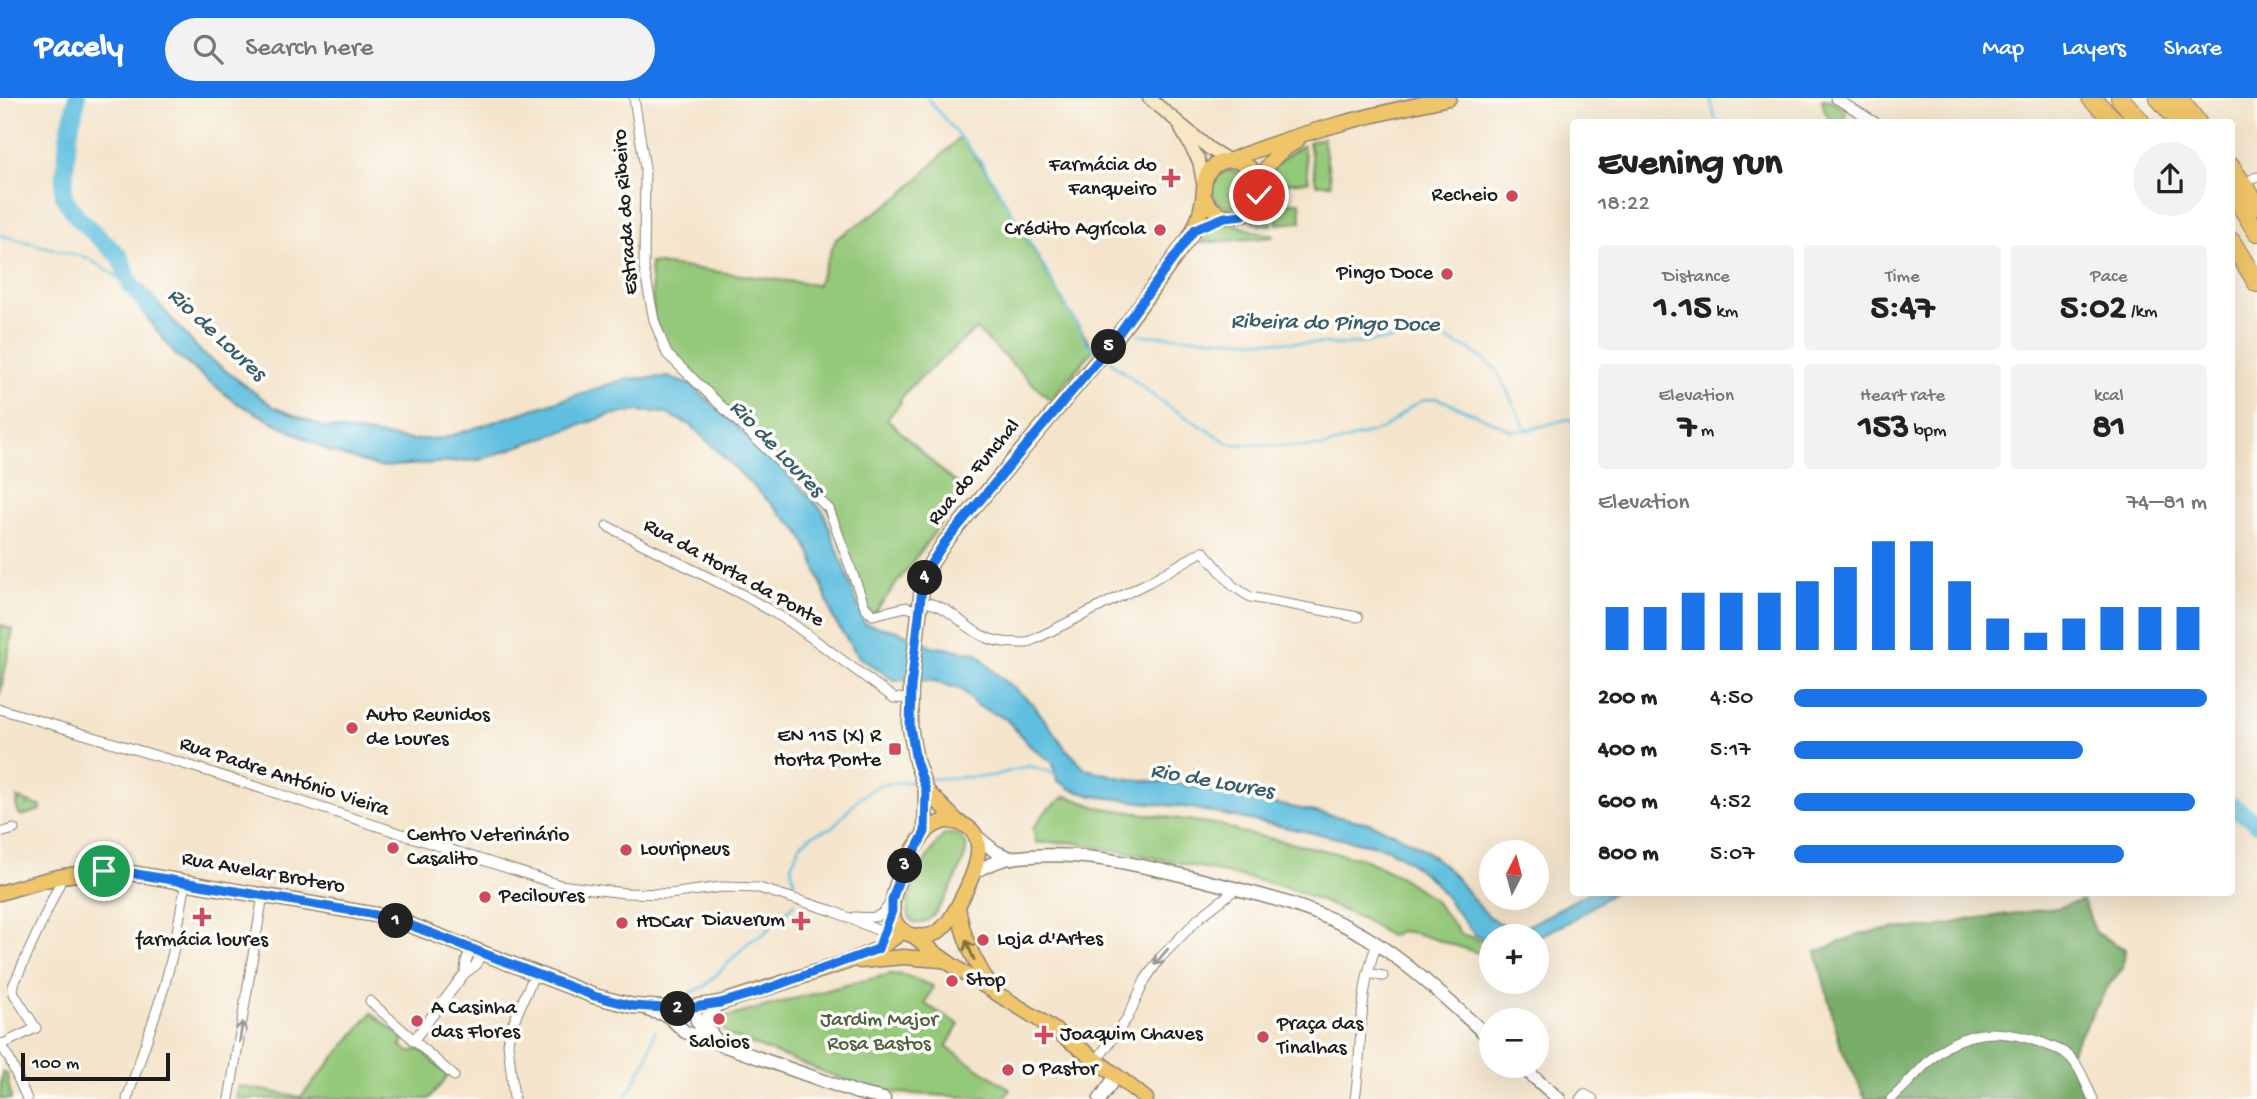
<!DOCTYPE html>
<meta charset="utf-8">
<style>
body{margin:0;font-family:"Gochi Hand",sans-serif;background:#f2f2f2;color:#222;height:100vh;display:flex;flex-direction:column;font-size:26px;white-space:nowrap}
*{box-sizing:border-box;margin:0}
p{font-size:23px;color:#767676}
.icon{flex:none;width:38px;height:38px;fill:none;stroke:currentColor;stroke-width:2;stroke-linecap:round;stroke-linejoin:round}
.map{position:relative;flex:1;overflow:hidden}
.details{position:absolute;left:1570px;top:21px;width:665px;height:777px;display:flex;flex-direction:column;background:#fff;border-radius:7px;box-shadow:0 7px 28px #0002}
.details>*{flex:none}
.needle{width:46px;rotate:6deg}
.controls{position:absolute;left:1479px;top:742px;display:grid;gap:14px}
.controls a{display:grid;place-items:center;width:70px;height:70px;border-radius:50%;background:#fff;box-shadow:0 7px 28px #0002;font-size:35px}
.scale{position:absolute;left:21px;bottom:18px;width:149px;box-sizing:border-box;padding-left:7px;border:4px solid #1c1c1c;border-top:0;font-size:19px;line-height:24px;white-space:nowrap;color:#1c1c1c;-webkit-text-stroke:5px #fdfcf7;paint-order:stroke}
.pin{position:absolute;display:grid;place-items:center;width:60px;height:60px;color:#fff;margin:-30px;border:4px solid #fff;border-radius:50%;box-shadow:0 2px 7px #0007}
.km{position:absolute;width:35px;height:35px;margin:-18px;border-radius:50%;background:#222;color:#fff;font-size:19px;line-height:35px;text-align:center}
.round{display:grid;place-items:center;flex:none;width:74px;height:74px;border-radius:37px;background:#f2f2f2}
.overview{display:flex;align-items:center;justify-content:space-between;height:119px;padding:0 28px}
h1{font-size:38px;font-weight:700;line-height:52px}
.figures{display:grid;grid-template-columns:repeat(3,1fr);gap:10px;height:119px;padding:7px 28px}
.figures div{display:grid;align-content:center;border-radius:7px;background:#f2f2f2;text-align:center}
.figures b{font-size:35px;font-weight:700}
.figures small{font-size:19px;font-weight:400}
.figures p{font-size:19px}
.chart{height:196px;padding:14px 28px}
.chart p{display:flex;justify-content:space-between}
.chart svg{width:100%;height:126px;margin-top:7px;stroke:#1a73e8;stroke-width:6}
ul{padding:0 28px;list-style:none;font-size:23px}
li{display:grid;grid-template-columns:112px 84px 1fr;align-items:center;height:52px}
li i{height:18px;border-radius:9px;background:#1a73e8}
header{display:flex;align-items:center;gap:42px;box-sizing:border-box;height:98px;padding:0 35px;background:#1a73e8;color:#fff}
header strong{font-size:33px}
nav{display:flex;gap:38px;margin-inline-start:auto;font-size:24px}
.search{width:490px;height:63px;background:#f2f2f2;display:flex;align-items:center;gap:18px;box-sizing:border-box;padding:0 24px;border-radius:38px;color:#767676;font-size:26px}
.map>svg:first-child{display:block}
.green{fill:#95c97a;stroke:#58724b;stroke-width:2}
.forest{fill:#78ad6a;stroke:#4a6443;stroke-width:2}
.water{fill:#61bfdf;stroke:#3e6e7e;stroke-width:2}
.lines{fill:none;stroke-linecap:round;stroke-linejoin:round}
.stream{stroke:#61bfdf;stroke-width:2.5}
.river{stroke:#61bfdf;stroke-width:18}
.minor-casing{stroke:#888074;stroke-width:11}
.tertiary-casing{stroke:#888074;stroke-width:15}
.secondary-casing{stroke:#888074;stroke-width:15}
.primary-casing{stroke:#888074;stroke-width:17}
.motorway-casing{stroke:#888074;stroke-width:20}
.minor{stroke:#fff;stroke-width:9}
.tertiary{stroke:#fff;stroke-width:12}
.secondary{stroke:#f9e7c3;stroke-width:12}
.primary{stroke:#f0c469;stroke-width:14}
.motorway{stroke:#f0c469;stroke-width:18}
.oneway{stroke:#867042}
.oneway2{stroke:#999}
.route-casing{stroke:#fff;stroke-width:14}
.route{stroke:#1a73e8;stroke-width:9}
.poi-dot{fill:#d1495b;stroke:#fdfcf7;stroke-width:2.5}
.labels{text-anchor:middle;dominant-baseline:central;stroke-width:7;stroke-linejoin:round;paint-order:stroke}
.poi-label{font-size:21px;fill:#1c1c1c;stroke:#fdfcf7;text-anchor:start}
.street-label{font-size:21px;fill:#1c1c1c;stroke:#fdfcf7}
.park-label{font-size:21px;fill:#4c6142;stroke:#fdfcf7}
.water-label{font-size:23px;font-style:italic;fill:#385d6a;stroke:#fdfcf7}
</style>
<header>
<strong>Pacely</strong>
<div class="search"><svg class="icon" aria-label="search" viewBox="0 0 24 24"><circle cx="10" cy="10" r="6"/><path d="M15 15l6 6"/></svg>Search here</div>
<nav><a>Map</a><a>Layers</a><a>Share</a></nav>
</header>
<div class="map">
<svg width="2257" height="1001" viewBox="0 0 2257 1001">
<rect width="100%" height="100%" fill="#fdfcf7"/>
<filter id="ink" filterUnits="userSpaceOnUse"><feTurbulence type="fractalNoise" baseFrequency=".0143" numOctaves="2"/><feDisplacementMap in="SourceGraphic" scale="14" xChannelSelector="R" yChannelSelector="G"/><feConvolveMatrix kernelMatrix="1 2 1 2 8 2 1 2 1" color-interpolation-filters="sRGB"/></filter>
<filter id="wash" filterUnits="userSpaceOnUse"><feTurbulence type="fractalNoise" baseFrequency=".00686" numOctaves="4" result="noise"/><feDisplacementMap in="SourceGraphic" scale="28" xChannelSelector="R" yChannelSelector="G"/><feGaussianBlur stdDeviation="1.57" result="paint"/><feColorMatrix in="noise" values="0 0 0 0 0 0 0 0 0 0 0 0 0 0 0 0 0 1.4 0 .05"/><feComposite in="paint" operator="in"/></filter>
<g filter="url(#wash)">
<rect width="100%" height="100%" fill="#f4e4cb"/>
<!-- green -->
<g class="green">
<path d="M 1822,1 C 1832,0 1841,8 1846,17 L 1843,24 L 1831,24 L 1824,11 Z"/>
<path d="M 960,39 C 1014,104 1045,183 1094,251 L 1050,302 L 976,231 L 912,287 L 900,302 L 901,304 L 887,321 L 945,376 L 966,392 L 873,517 L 865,509 L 829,411 L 667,256 L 654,222 L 650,165 L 817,187 L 836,141 L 903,96 Z"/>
<path d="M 1323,40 L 1331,86 L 1316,86 L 1309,44 Z"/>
<path d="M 1303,47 L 1309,83 L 1287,85 L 1287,94 L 1267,94 C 1263,71 1286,58 1303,47 Z"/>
<circle cx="1230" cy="91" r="18"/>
<path d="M 1300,104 L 1301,124 L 1277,126 L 1276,106 Z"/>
<path d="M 1271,107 L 1272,127 L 1260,127 L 1252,123 L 1251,120 L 1258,109 Z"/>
<path d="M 1230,126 C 1247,128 1254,137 1273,136 L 1273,139 L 1200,145 L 1213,131 Z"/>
<path d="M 0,527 L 13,532 L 0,597 Z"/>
<path d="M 1066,698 L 1097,709 L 1220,727 L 1240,734 L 1364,761 L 1399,778 L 1433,801 L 1461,836 L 1491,846 L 1491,859 L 1415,835 L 1400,833 L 1390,838 L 1363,821 L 1287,789 L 1171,763 L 1071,744 L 1036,745 L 1033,730 L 1048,711 Z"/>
<path d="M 17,700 L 26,703 L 27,707 L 28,704 L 42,709 L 40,709 L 40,712 L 22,718 L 19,716 L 16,706 L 18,705 Z"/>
<path d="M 945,736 L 956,736 C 960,739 965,742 966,748 C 968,762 939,817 926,823 C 907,833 905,809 910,797 C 918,775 928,753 945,736 Z"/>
<path d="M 891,876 L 904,877 L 933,888 L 925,906 L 959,926 L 946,949 L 1010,991 L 1004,1001 L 897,995 L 863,989 L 728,937 L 718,925 L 723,920 C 779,905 835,889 891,876 Z"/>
<path d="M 372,915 L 404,941 L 401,948 L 409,954 L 420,951 L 448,978 L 429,1001 L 236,1001 L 238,988 L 301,999 Z"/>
<path d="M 2,974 L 7,976 L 11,1001 L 0,1001 Z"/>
</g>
<!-- forest -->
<path class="forest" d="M 2083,802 L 2096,835 L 2125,851 L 2123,870 L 2110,885 L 2067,960 L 2088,1001 L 1866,1001 L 1841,950 L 1816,854 L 1859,836 L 1897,830 L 1932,830 L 1971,821 L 2057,810 Z"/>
<!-- water -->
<path class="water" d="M 141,186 L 201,254 L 274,309 L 324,329 L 411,342 L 444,340 L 626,281 L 668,279 L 693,288 L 775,364 L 823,413 L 865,526 L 898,533 L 930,548 L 977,555 L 995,575 L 1033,606 L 1066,651 L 1086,671 L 1122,680 L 1180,686 L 1369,725 C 1398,736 1423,748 1446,769 C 1463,785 1475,808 1494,822 C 1502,827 1512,829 1520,832 L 1588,795 L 1613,795 L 1567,825 L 1537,839 L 1491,838 L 1491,843 L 1475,837 L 1434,784 L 1409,763 L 1386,750 L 1191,710 L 1093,698 L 1073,692 L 1057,682 L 1053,665 L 1030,648 L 1006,621 L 976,607 L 962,592 L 934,583 L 894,582 L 859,559 L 834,522 L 811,456 L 799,433 L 692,328 L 665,315 L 637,313 L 610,317 L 479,362 L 380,369 L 331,354 L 235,304 L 175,256 L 129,196 Z"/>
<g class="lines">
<!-- stream -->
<g class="stream">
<path d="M 927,0 L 982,65 L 1028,141 L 1088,246 L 1096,252"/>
<path d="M 1710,0 L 1716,24"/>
<path d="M 0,137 L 88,160 L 131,188"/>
<path d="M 1139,237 L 1347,247 L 1416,238 L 1443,240 L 1471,252 L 1496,271 L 1526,331"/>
<path d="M 1110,263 L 1160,303 L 1230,346 L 1322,349 L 1383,331 L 1412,308 L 1424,302 L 1437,300 L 1513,333 L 1527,332 L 1568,321 L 1573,323"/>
<path d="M 926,681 L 992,678 L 1029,668 L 1056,676"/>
<path d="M 795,789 L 791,768 L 800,747 L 812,737 L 833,729 L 859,700 L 879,687 L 916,683"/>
<path d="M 680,900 L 705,888 L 749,844 L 765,835 L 795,805"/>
<path d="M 625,1001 L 646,963 L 655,933"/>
</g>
<!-- river -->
<g class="river">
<path d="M 77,0 L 68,39 L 63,98 L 78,120 L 120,159 L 131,188 L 150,208"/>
<path d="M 2231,707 L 2257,725"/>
</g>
</g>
</g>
<g filter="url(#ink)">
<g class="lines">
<defs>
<g id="minor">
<path d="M 634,0 L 645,70 L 644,170 L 654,222 L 667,256 L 829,411 L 865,509 L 873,517 L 906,509 L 919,513"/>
<path d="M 1835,0 L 1875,24"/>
<path d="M 2252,81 L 2257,79"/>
<path d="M 607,428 L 743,497 L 790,524 L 894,600 L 911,601"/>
<path d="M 919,504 C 949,505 959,526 983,538 C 997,545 1011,545 1027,545 L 1149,484 L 1203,453 L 1233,488 L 1250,499 L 1358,519"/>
<path d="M 0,611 L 204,672 L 560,787 L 624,795 L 669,796 L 722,789 L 759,790 L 833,813 L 884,835"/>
<path d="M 0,735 L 14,731"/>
<path d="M 854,819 C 874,820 881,822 891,803"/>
<path d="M 465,875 L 466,863 L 471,851"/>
<path d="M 1368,875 L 1383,878"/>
<path d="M 370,903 L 454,978"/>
<path d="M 413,943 L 465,875 L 475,868 L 482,855"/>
<path d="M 0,945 L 9,960 L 27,1001"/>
<path d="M 1,947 L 36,930 L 14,896 L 13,888 L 63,778"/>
<path d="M 1097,962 L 1128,919 L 1145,882 L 1161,859 L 1199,820 L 1236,791"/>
<path d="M 127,1001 L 164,890 L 174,850 L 186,784"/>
<path d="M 229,1001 L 263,797"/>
<path d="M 514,1001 L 508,945 L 510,932 L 535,875"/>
<path d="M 1355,1001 C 1363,950 1357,895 1377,846"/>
<path d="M 1580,1001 L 1584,996 L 1593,1001"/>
<path d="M 1891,1001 C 1909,986 1927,961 1946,949 C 1979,929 2011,933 2045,946 C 2051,949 2060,951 2065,955 C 2079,964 2086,987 2093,1001"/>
</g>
<g id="tertiary">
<path d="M 975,737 L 996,754 L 1010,760"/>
<path d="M 976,773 C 987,768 999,761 1011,760 C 1077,750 1144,768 1206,783 C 1261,797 1314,809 1363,837 C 1410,865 1450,905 1491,941"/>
<path d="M 694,910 L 697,923 L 706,937"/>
<path d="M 650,913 L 667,917 L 685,934 L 691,936 L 858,995 L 884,1001"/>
<path d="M 718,944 C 703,927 702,920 720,905"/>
<path d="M 1521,968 L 1559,1001"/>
<path d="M 1100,1001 L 1116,978"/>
</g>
<g id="secondary">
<path d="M 1149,0 L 1210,51 L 1228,62"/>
<path d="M 1181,31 L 1199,63 L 1203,84"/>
</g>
<g id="primary">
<path d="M 1231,62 C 1301,33 1375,16 1449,0"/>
<path d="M 1259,85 C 1267,64 1278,54 1297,43"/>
<path d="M 926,692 L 957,723"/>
<path d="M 945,723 C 996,725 977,771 962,800 C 956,812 948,828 936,835 C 930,838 922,839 915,838 C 867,828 908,754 927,733 C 932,728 938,725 945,723 Z"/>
<path d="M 925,735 L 926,692 L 916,663 L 910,629 L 911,588 L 922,490 L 931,465 L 945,444 C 998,380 1053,317 1106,252 C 1135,217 1161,178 1188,141 C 1196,129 1201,115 1203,101 C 1205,88 1202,78 1214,68 C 1231,55 1256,66 1259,87 C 1265,120 1220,132 1204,99"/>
<path d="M 0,795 C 47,781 74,772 125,774 L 376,817 L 410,827 L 594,898 L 633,908 L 681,911 L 720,905 L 847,864 L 878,851 L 904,833"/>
<path d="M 958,808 C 962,840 975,864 992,891"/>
<path d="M 914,838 C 952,871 996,894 1038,921 C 1076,946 1111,973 1146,1001"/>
<path d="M 860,863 L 903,859 L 942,862"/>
</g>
<g id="motorway">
<path d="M 2091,0 L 2116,24"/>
<path d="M 2120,0 L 2141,24"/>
<path d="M 2159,0 L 2179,24"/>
<path d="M 2178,0 L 2197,24"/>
<path d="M 2231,69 L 2257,107"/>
<path d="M 2231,92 L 2257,134"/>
<path d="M 2231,143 L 2257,185"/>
</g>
</defs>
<!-- minor casing -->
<use href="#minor" class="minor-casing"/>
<!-- tertiary casing -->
<use href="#tertiary" class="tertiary-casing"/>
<!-- secondary casing -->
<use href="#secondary" class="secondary-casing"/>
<!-- primary casing -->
<use href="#primary" class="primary-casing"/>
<!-- motorway casing -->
<use href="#motorway" class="motorway-casing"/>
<!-- minor -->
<use href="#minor" class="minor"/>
<!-- tertiary -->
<use href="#tertiary" class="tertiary"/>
<!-- secondary -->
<use href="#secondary" class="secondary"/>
<!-- primary -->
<use href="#primary" class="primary"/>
<!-- motorway -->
<use href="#motorway" class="motorway"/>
</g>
<!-- one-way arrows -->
<defs><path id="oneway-shaft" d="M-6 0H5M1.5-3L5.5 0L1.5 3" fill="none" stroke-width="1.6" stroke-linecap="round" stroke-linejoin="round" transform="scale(1.75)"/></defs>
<use class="oneway" href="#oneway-shaft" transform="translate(970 852) rotate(-113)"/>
<g class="oneway2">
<use href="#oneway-shaft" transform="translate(1161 859) rotate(130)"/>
<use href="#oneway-shaft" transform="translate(241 934) rotate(-81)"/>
</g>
</g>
<g class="lines" filter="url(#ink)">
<defs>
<path id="route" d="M 104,773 L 125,774 L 376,817 L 410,827 L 594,898 L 633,908 L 681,911 L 720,905 L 758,894 L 878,851 L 892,813 L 892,802 L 898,784 L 925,734 L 926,692 L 916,663 L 910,629 L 911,589 L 922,490 L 931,465 L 945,444 L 1106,253 L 1195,131 L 1225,119 L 1243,117 L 1256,105 L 1259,97"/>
</defs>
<!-- route casing -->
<use href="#route" class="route-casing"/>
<!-- route -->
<use href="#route" class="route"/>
</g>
<!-- markers -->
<g class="poi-dot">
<path d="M1167.5 69.5h7v7h7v7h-7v7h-7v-7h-7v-7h7z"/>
<circle cx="1512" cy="98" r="7"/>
<circle cx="1160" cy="132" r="7"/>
<circle cx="1447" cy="176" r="7"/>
<circle cx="352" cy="630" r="7"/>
<rect x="888" y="644" width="14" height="14" rx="3.5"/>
<circle cx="393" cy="750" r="7"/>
<circle cx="626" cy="752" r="7"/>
<circle cx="485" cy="799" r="7"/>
<path d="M198.5 808.5h7v7h7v7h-7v7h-7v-7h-7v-7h7z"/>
<path d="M797.5 812.5h7v7h7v7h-7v7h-7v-7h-7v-7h7z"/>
<circle cx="622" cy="825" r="7"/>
<circle cx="983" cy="842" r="7"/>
<circle cx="952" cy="883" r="7"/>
<circle cx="719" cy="921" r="7"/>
<circle cx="417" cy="923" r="7"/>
<path d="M1040.5 926.5h7v7h7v7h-7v7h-7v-7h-7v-7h7z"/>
<circle cx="1263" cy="939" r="7"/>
<circle cx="1008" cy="972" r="7"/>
</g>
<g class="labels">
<!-- poi labels -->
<g class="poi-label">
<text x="1157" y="68" text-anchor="end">Farmácia do<tspan x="1157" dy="24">Fanqueiro</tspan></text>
<text x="1498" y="98" text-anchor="end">Recheio</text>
<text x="1146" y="132" text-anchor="end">Crédito Agrícola</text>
<text x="1433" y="176" text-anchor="end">Pingo Doce</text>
<text x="366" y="618">Auto Reunidos<tspan x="366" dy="24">de Loures</tspan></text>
<text x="881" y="639" text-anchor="end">EN 115 (X) R<tspan x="881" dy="24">Horta Ponte</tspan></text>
<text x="407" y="738">Centro Veterinário<tspan x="407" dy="24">Casalito</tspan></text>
<text x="640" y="752">Louripneus</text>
<text x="499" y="799">Peciloures</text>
<text x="785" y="823" text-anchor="end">Diaverum</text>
<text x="636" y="825">HDCar</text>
<text x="997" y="842">Loja d'Artes</text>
<text x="202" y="843" text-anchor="middle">farmácia loures</text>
<text x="966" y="883">Stop</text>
<text x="431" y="911">A Casinha<tspan x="431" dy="24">das Flores</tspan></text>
<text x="1277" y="927">Praça das<tspan x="1277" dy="24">Tinalhas</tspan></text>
<text x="1060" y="937">Joaquim Chaves</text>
<text x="719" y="945" text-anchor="middle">Saloios</text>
<text x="1022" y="972">O Pastor</text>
</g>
<!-- street labels -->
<g class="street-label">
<text transform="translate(627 114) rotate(-94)">Estrada do Ribeiro</text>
<text transform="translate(975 375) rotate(-50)">Rua do Funchal</text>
<text transform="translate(733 476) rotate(29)">Rua da Horta da Ponte</text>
<text transform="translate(284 680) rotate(18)">Rua Padre António Vieira</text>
<text transform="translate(263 776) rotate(10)">Rua Avelar Brotero</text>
</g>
<!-- park labels -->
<g class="park-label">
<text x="879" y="923">Jardim Major<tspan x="879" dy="24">Rosa Bastos</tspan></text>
</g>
<!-- water labels -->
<g class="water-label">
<text transform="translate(1335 226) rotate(1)">Ribeira do Pingo Doce</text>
<text transform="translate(216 237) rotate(43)">Rio de Loures</text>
<text transform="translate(776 351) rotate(46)">Rio de Loures</text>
<text transform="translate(1212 684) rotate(10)">Rio de Loures</text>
</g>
</g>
</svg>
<div class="controls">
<a><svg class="needle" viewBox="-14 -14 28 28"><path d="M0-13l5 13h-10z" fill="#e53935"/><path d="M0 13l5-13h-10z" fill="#767676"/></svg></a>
<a>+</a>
<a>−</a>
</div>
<div class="scale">100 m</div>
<div class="pin" style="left:104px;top:773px;background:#1e9e55"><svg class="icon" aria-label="arrive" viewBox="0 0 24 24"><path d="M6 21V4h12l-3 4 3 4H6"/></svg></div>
<div class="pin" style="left:1259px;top:97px;background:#d93025"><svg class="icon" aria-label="check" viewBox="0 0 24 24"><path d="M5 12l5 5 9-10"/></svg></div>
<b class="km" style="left:396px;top:823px">1</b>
<b class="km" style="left:678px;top:911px">2</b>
<b class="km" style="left:905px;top:768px">3</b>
<b class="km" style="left:925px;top:480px">4</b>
<b class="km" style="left:1109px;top:249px">5</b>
<section class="details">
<div class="overview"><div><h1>Evening run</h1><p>18:22</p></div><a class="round"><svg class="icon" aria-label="share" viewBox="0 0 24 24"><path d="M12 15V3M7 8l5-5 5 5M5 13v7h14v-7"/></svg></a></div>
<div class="figures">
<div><p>Distance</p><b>1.15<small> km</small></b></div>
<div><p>Time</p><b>5:47</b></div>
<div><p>Pace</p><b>5:02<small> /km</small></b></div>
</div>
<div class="figures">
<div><p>Elevation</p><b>7<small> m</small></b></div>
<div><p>Heart rate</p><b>153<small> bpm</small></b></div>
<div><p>kcal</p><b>81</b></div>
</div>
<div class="chart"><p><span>Elevation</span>74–81 m</p>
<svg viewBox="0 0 160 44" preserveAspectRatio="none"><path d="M5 44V29M15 44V29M25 44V24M35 44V24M45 44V24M55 44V20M65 44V15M75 44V6M85 44V6M95 44V20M105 44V33M115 44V38M125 44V33M135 44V29M145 44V29M155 44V29"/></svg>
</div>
<ul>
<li><b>200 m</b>4:50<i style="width:100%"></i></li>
<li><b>400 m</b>5:17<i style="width:70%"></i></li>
<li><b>600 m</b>4:52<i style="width:97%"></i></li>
<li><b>800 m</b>5:07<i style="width:80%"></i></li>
</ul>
</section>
</div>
